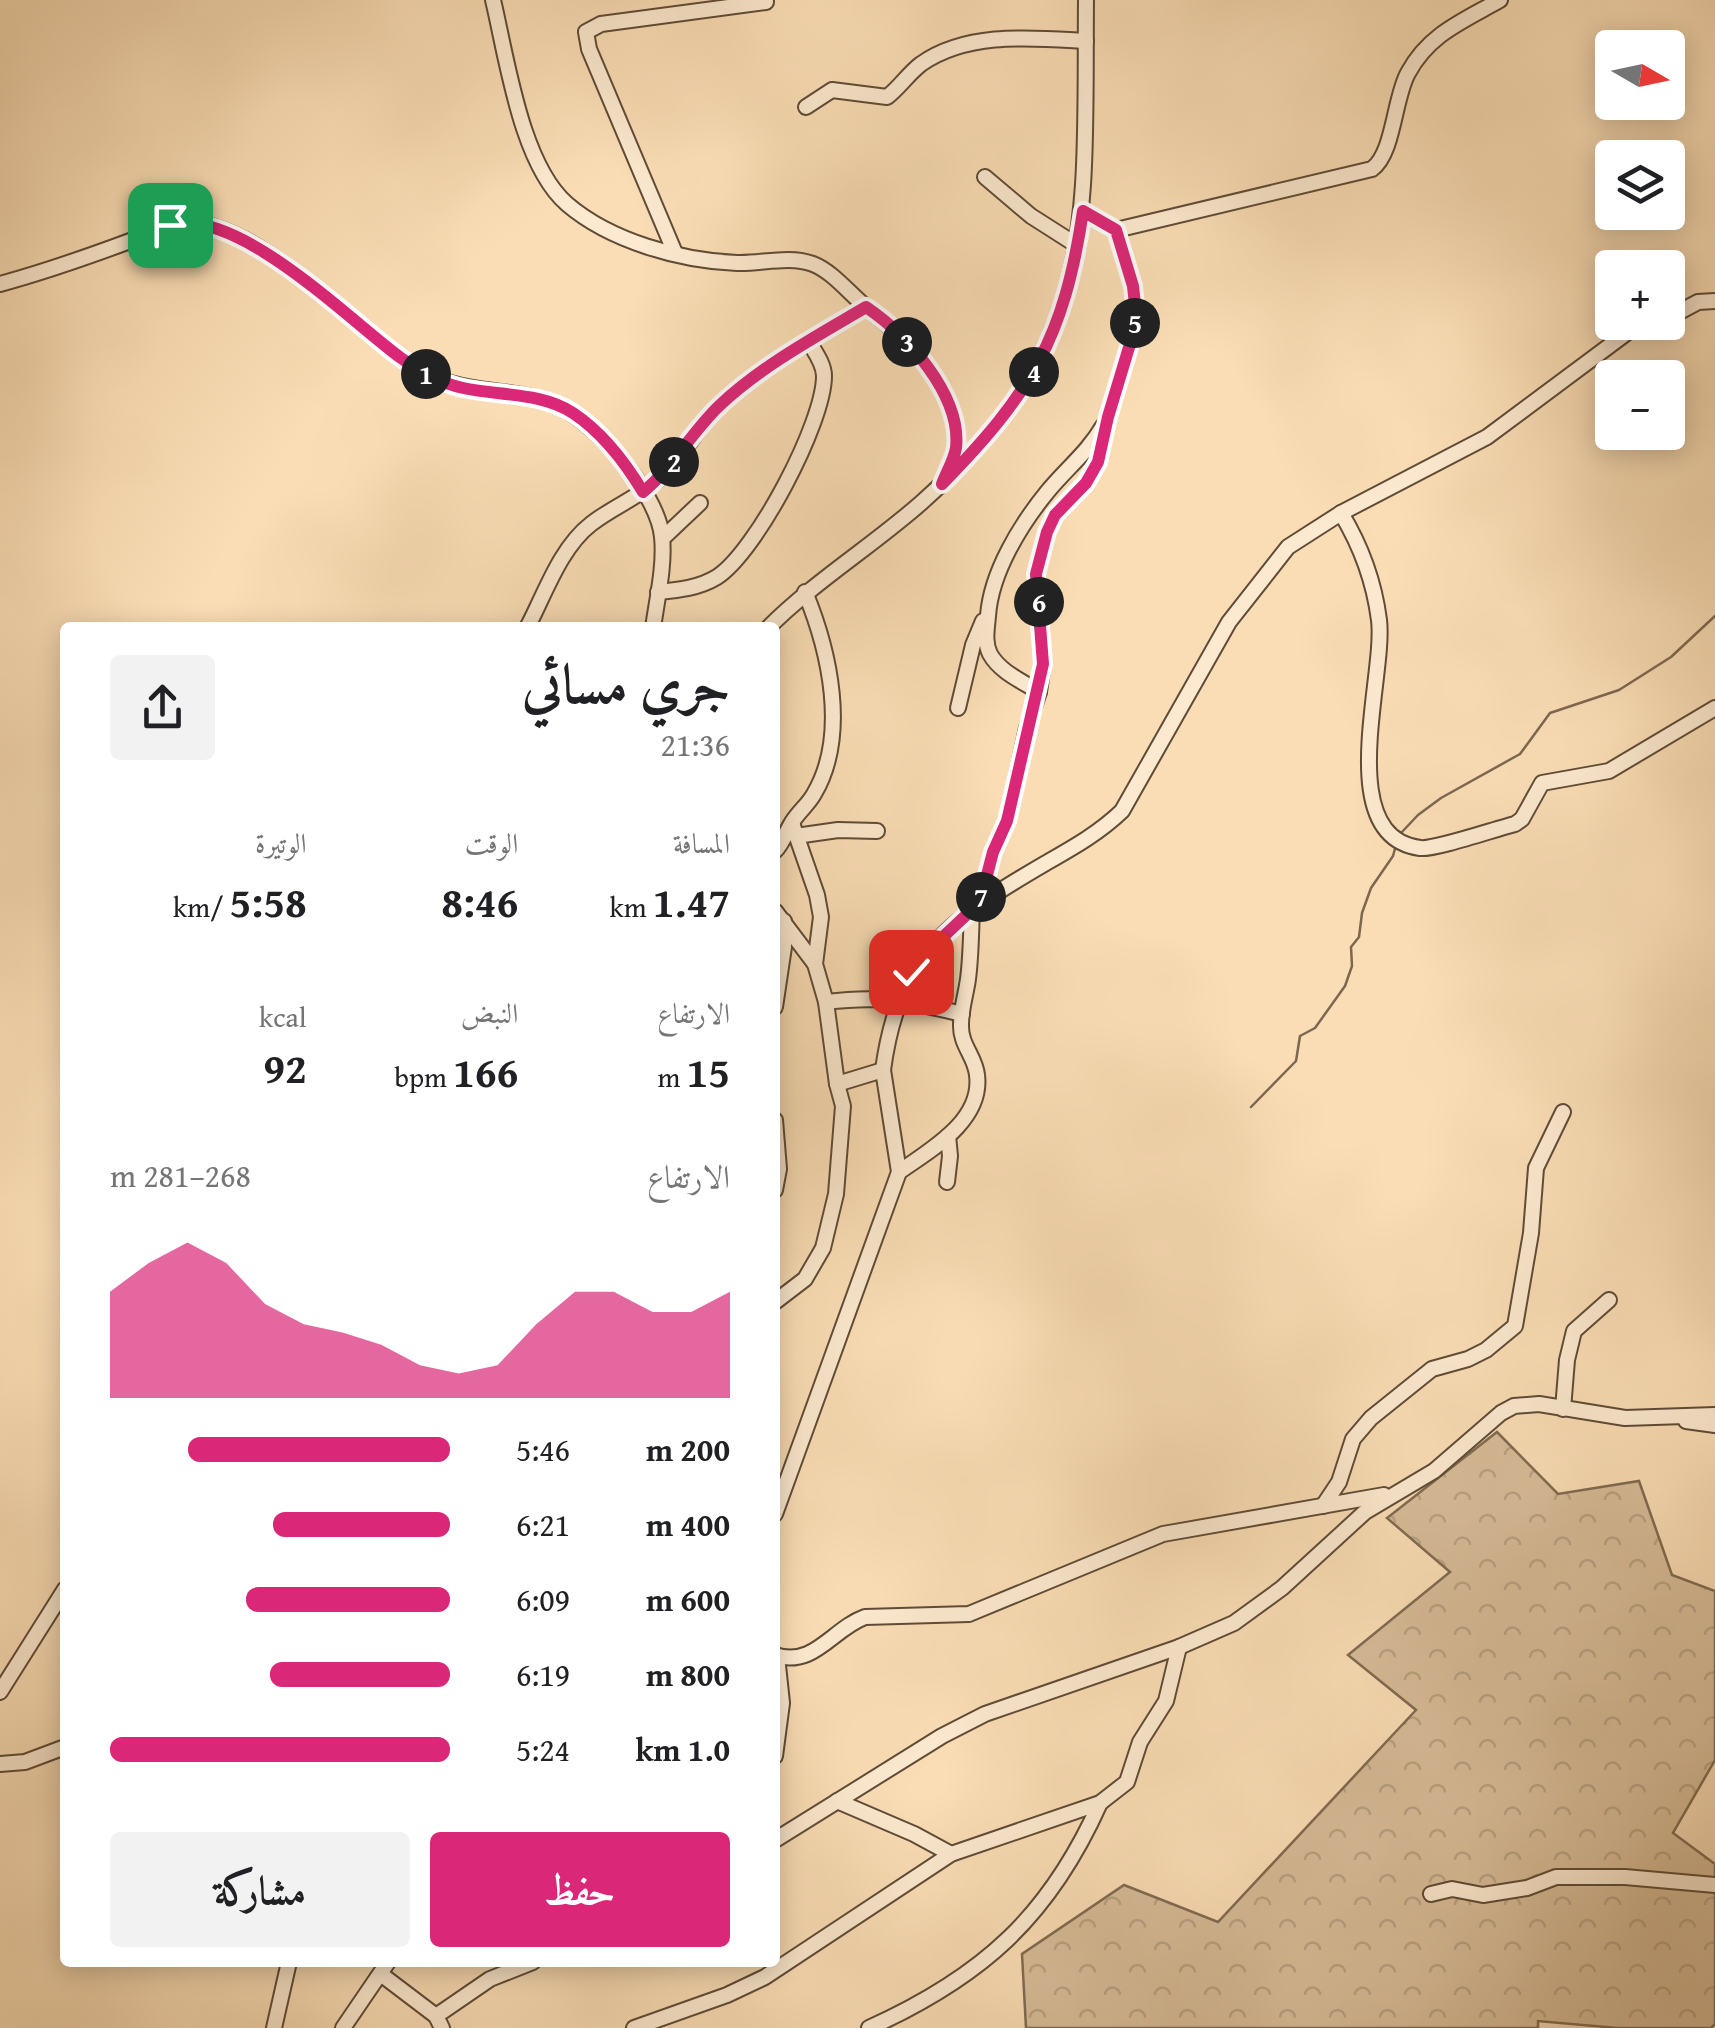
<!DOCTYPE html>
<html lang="ar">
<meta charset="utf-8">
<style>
body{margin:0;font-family:"Gentium Book Plus",Amiri,serif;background:#f2f2f2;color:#202124;direction:rtl;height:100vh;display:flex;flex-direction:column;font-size:38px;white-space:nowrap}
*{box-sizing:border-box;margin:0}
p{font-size:32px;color:#757577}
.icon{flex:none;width:55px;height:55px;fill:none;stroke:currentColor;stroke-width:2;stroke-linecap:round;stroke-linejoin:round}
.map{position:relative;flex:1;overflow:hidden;direction:ltr}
.details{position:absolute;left:60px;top:622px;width:720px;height:1345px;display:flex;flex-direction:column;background:#fff;border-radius:10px;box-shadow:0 5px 25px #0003;direction:rtl}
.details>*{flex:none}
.needle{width:65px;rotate:99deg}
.fabs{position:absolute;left:1595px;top:30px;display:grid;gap:20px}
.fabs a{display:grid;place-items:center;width:90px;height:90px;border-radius:10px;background:#fff;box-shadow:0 5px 25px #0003;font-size:50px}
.pin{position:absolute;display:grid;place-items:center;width:85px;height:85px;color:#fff;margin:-42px;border-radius:20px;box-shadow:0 5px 15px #0006}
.km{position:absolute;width:50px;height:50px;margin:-25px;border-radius:50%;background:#222;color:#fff;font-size:28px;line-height:50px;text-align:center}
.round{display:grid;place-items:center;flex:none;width:105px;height:105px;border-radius:10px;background:#f2f2f2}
.headline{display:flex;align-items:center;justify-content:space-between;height:170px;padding:0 50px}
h1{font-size:55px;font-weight:800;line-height:75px}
.stats{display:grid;grid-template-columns:repeat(3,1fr);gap:15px;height:170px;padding:10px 50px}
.stats div{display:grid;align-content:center}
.stats b{font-size:42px;font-weight:800}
.stats small{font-size:28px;font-weight:400}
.stats p{font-size:28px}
.chart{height:280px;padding:20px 50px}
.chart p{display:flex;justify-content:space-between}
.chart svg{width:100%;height:180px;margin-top:10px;fill:#db2777;opacity:.7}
.primary-button{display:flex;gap:20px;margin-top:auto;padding:20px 50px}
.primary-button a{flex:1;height:115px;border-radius:10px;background:#db2777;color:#fff;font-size:40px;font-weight:800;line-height:115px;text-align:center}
.primary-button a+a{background:#f2f2f2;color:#202124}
ul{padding:0 50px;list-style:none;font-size:32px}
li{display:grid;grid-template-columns:160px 120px 1fr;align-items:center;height:75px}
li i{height:25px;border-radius:12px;background:#db2777}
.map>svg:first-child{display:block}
.forest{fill:url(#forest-crowns);stroke:#816b52;stroke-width:2.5}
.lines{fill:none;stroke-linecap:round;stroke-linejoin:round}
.stream{stroke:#7d6750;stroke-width:2.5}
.minor-casing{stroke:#5f4b37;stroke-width:18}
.minor{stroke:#fce9cf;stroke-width:14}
.route-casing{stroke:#fff;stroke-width:20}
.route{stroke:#db2777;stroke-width:12}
</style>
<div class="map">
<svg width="1715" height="2028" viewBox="0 0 1715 2028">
<defs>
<pattern id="forest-crowns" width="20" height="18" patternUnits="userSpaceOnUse" patternTransform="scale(2.5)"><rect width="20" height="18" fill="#d7bc98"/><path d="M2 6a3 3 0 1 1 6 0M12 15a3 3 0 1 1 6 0" fill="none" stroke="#b9a182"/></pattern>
</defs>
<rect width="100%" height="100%" fill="#faddb5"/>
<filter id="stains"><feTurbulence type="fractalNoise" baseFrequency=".002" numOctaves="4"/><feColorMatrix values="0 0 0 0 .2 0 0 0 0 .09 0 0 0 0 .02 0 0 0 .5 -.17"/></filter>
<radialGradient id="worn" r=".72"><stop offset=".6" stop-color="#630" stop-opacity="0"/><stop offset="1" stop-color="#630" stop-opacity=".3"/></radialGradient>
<!-- forest -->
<path class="forest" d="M 1497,1432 L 1558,1494 L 1639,1481 L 1672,1575 L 1715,1591 L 1715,1760 L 1673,1833 L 1715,1864 L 1715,2024 L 1711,2028 L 1617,2028 L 1538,2021 L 1538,2028 L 1026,2028 L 1022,1954 L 1124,1885 L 1218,1922 L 1416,1710 L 1348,1655 L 1450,1572 L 1387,1518 Z"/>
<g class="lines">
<!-- stream -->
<g class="stream">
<path d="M 1401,833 L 1418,815 L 1441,798 L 1520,754 L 1550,713 L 1619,690 L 1671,657 L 1715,616"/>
<path d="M 1251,1107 L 1296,1061 L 1300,1036 L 1315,1028 L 1345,986 L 1352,966 L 1351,947 L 1359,937 L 1362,913 L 1371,888 L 1393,856 L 1396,845"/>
</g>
<defs>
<g id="minor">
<path d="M 493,0 C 507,59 521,164 567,204 C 610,241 681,261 737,263 C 761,264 789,255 813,264 C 833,272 849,293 866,307 C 904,336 964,394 956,449 C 954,460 946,473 942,484"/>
<path d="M 806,107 L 832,90 L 887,97 C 899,88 908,74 921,64 C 968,31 1033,38 1086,41"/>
<path d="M 985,177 L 1031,216 L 1078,246"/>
<path d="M 1116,230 L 1372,169 C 1394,153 1394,98 1408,73 C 1429,34 1463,21 1500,0"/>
<path d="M 675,253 L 589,49 L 586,32 L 601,24 L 766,2"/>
<path d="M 0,284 C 44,272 87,257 130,241 C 148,234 168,221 188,222 C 259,225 346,319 404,360 C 456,397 493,385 548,401 C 590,414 658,492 662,537 C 665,565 657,599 653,628"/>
<path d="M 1668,318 L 1698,302 L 1715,301"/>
<path d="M 1341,513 C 1361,546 1374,581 1379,620 C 1386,676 1332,836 1420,848 C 1434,850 1495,829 1515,824 L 1522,819 L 1542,783 L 1609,771 L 1715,708"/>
<path d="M 663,538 L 700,503"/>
<path d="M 658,592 C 679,590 699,588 717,577 C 756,552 824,423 824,376 C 824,364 815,352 809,342"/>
<path d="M 527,628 C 545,594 560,548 591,524 C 614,506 640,497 661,477 C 684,456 697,427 719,405 C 761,366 817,336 866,307"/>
<path d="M 768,628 C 815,581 871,547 921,503 C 1101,343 1084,222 1086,0"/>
<path d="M 1039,692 C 1022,681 1000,672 990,654 C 984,642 987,629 988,616 C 991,572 1021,524 1048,491 C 1066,469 1088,452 1103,426"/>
<path d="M 958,708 L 973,645 L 983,621"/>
<path d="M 796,836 L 838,830 L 877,831"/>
<path d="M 775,851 C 783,843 785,834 791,824 C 797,813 808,805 814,794 C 849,735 829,650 805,592"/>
<path d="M 980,902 L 993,852 L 1007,821 L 1027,728 L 1039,692 L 1043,664 L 1036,574 L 1047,532 L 1055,515 L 1086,483 L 1098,462 L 1108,417 L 1133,334 L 1136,315 L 1133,285 L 1116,230 L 1083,211"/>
<path d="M 775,911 L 815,964"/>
<path d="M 826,1002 C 881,995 909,1001 962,1014"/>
<path d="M 775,1007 L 784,947 L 784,921"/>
<path d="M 883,1070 C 899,953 950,919 1046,863 C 1074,847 1099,833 1122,811 L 1229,622 L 1288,547 L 1341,513 L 1487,437 L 1628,332 L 1656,322"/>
<path d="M 775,1120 L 779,1169 L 775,1190"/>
<path d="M 899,1172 C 930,1150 983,1121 977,1075 C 975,1056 960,1045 961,1024 C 961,1009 966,994 968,979 C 971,956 971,932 972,909"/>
<path d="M 947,1182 L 950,1156 L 948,1136"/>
<path d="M 775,1302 L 805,1279 L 823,1248 L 836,1194 L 843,1106 L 837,1084 L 826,1002 L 815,964 L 821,917 L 817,895 L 792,823"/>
<path d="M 1563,1409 L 1567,1360 L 1574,1331 L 1609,1300"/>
<path d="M 1686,1421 L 1715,1425"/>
<path d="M 1323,1506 L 1339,1482 L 1353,1439 L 1371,1418 L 1432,1369 L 1468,1359 L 1486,1350 L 1515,1326 L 1531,1233 L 1536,1168 L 1563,1112"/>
<path d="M 775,1514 L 899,1172 L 883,1070 L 837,1084"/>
<path d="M 775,1655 C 814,1668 832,1629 865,1617 L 969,1614 L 1163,1534 L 1384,1495"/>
<path d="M 0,1692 L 65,1589"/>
<path d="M 775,1756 L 782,1703 L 777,1656"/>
<path d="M 0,1764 L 25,1762 L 65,1747"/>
<path d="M 837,1801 L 914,1834 L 951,1854"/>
<path d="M 775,1840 L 942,1736 L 985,1714 L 1179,1647 L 1234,1623 L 1282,1588 L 1365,1512 L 1434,1471 L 1501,1413 L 1514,1406 L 1539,1404 L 1625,1418 L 1715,1415"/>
<path d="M 1431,1894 L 1452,1889 L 1483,1895 L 1527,1888 L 1556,1877 L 1625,1877 L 1715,1885"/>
<path d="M 382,1975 L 436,2016 L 442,2028"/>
<path d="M 436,2016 L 490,1979 L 533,1962"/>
<path d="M 274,2028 L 289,1962"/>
<path d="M 343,2028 L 388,1962"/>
<path d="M 634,2028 L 727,1995 L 765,1977 L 951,1854 L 1100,1803 L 1127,1782 L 1140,1742 L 1166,1701 L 1179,1647"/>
<path d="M 869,2028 C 982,1977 1049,1917 1100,1803"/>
</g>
</defs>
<!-- minor casing -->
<use href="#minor" class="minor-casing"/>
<!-- minor -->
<use href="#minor" class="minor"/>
</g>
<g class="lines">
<defs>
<path id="route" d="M 170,225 C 238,207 349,320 401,358 C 420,372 440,383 463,388 C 499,396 541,392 573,413 C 603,433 625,462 643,492 C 673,467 691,433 719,406 C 761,366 817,336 866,307 C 906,334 962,395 956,448 C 954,460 946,473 942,484 C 1031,393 1064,339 1083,211 L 1116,230 L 1133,286 L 1136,314 L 1133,334 L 1108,417 L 1098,462 L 1086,483 L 1055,515 L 1047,532 L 1036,574 L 1043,664 L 1007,821 L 993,852 L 980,902 L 926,953 L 911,972"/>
</defs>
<!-- route casing -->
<use href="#route" class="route-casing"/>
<!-- route -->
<use href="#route" class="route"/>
</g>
<rect width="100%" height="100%" filter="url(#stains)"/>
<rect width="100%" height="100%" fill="url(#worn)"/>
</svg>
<div class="fabs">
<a><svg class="needle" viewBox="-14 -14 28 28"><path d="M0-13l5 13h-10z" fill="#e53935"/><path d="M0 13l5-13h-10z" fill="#757577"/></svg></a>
<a><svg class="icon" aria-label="layers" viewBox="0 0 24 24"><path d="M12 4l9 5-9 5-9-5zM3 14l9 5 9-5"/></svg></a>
<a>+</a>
<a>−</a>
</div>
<div class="pin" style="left:170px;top:225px;background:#1e9e55"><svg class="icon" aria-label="arrive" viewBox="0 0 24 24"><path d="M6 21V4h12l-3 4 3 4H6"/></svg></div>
<div class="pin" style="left:911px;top:972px;background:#d93025"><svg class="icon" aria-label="check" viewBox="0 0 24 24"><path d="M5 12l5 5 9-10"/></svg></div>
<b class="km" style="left:426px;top:374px">1</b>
<b class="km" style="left:674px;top:462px">2</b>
<b class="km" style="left:907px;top:342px">3</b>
<b class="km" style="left:1034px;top:372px">4</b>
<b class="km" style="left:1135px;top:323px">5</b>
<b class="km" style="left:1039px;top:602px">6</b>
<b class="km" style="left:981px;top:897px">7</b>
<section class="details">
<div class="headline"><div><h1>جري مسائي</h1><p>21:36</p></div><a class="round"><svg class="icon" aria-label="share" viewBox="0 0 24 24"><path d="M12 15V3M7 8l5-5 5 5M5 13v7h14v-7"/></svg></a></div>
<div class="stats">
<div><p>المسافة</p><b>1.47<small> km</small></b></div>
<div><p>الوقت</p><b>8:46</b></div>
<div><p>الوتيرة</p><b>5:58<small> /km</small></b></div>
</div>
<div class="stats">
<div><p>الارتفاع</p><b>15<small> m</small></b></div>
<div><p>النبض</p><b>166<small> bpm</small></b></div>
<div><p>kcal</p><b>92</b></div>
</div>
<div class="chart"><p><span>الارتفاع</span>268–281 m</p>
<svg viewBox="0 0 160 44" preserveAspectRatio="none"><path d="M0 44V18L10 11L20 6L30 11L40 21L50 26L60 28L70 31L80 36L90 38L100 36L110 26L120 18L130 18L140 23L150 23L160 18V44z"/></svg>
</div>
<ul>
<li><b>200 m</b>5:46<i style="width:77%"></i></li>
<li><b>400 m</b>6:21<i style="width:52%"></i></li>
<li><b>600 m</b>6:09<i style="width:60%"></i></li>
<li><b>800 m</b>6:19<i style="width:53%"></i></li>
<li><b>1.0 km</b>5:24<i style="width:100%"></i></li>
</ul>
<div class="primary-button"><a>حفظ</a><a>مشاركة</a></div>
</section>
</div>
